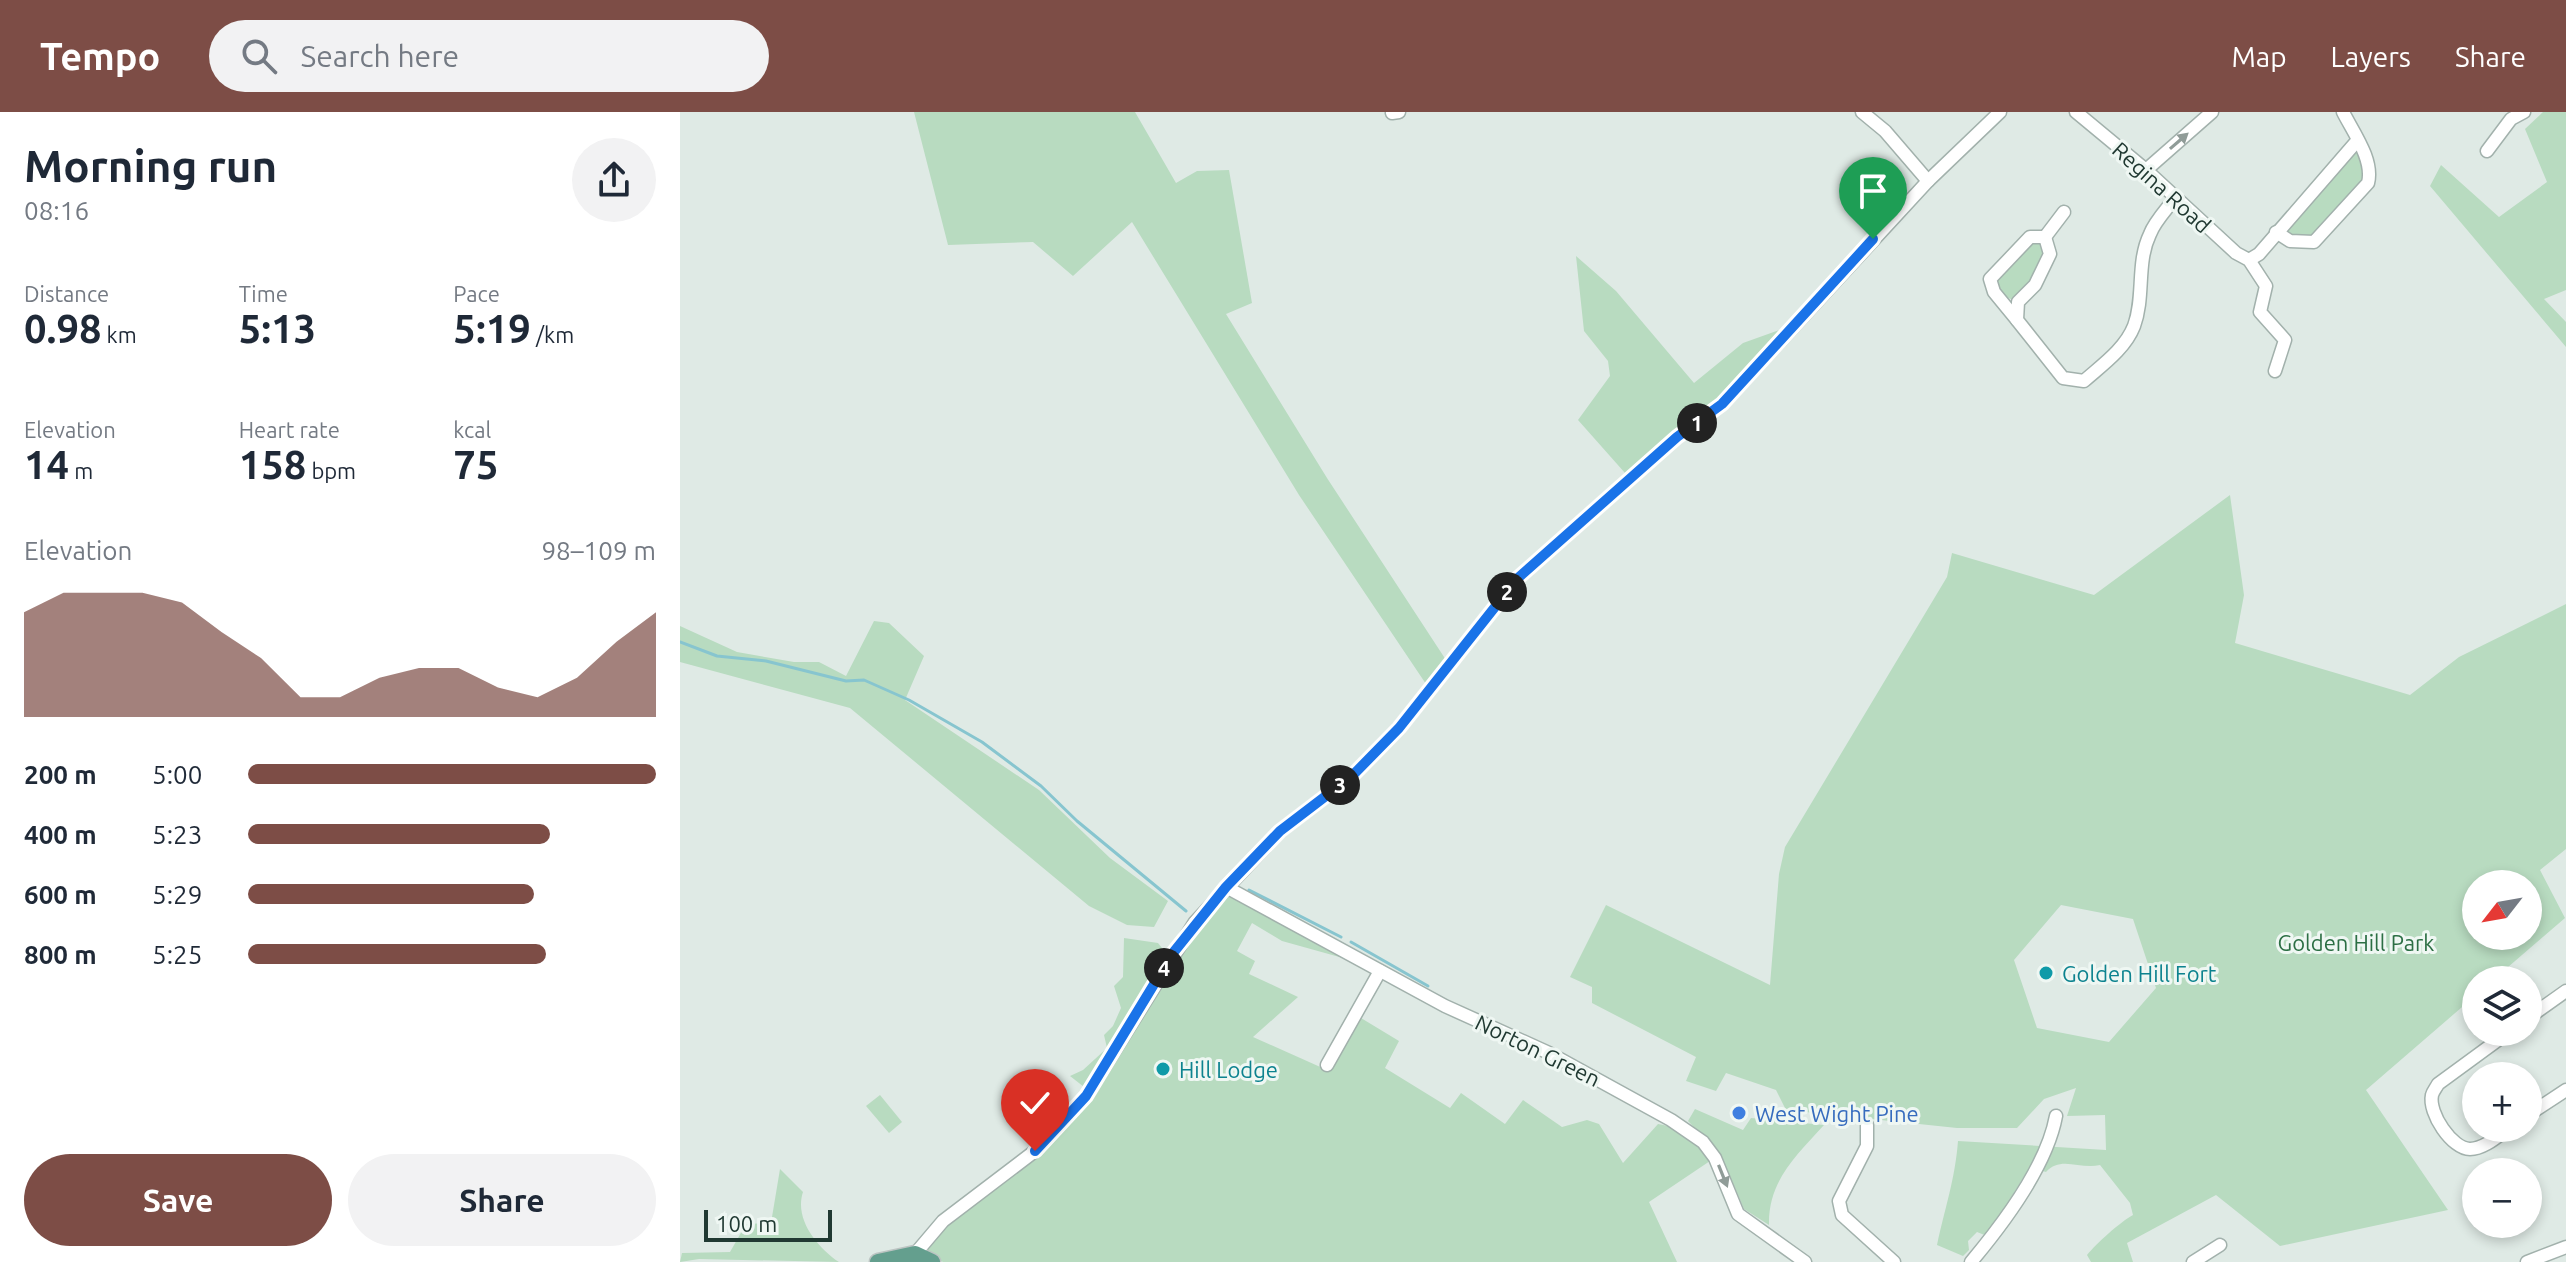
<!DOCTYPE html>
<meta charset="utf-8">
<style>
body{margin:0;font-family:Ubuntu,sans-serif;background:#f2f2f3;color:#1f2937;height:100vh;display:flex;flex-direction:column;font-size:30px;white-space:nowrap}
*{box-sizing:border-box;margin:0}
p{font-size:26px;color:#747a83}
.icon{flex:none;width:44px;height:44px;fill:none;stroke:currentColor;stroke-width:2;stroke-linecap:round;stroke-linejoin:round}
.map{position:relative;flex:1;overflow:hidden}
.side{display:flex;flex-direction:column;background:#fff;width:680px}
.side>*{flex:none}
.needle{width:52px;rotate:239deg}
.fabs{position:absolute;left:1782px;top:758px;display:grid;gap:16px}
.fabs a{display:grid;place-items:center;width:80px;height:80px;border-radius:50%;background:#fff;box-shadow:0 4px 12px #0003;font-size:40px}
.scale{position:absolute;left:24px;bottom:20px;width:128px;box-sizing:border-box;padding-left:8px;border:4px solid #203932;border-top:0;font-size:22px;line-height:28px;white-space:nowrap;color:#203932;-webkit-text-stroke:6px #eff7f3;paint-order:stroke}
.pin{position:absolute;display:grid;place-items:center;width:68px;height:68px;color:#fff;margin:-82px -34px;border-radius:50% 50% 50% 0;rotate:-45deg;box-shadow:0 0 8px #0007}
.pin .icon{rotate:45deg}
.km{position:absolute;width:40px;height:40px;margin:-20px;border-radius:50%;background:#222;color:#fff;font-size:22px;line-height:40px;text-align:center}
.round{display:grid;place-items:center;flex:none;width:84px;height:84px;border-radius:42px;background:#f2f2f3}
.headline{display:flex;align-items:center;justify-content:space-between;height:136px;padding:0 24px}
h1{font-size:44px;font-weight:700;line-height:60px}
.stats{display:grid;grid-template-columns:repeat(3,1fr);gap:12px;height:136px;padding:8px 24px}
.stats div{display:grid;align-content:center}
.stats b{font-size:40px;font-weight:700}
.stats small{font-size:22px;font-weight:400}
.stats p{font-size:22px}
.chart{height:224px;padding:16px 24px}
.chart p{display:flex;justify-content:space-between}
.chart svg{width:100%;height:144px;margin-top:8px;fill:#7d4d46;opacity:.7}
.button{display:flex;gap:16px;margin-top:auto;padding:16px 24px}
.button a{flex:1;height:92px;border-radius:48px;background:#7d4d46;color:#fff;font-size:32px;font-weight:700;line-height:92px;text-align:center}
.button a+a{background:#f2f2f3;color:#1f2937}
ul{padding:0 24px;list-style:none;font-size:26px}
li{display:grid;grid-template-columns:128px 96px 1fr;align-items:center;height:60px}
li i{height:20px;border-radius:10px;background:#7d4d46}
header{display:flex;align-items:center;gap:48px;box-sizing:border-box;height:112px;padding:0 40px;background:#7d4d46;color:#fff}
header strong{font-size:38px}
nav{display:flex;gap:44px;margin-inline-start:auto;font-size:28px}
.search{width:560px;height:72px;background:#f2f2f3;display:flex;align-items:center;gap:20px;box-sizing:border-box;padding:0 28px;border-radius:44px;color:#747a83;font-size:30px}
main{display:flex;flex:1;min-height:0}
.map>svg:first-child{display:block}
.green{fill:#b8dbc0;fill-rule:evenodd}
.lines{fill:none;stroke-linecap:round;stroke-linejoin:round}
.stream{stroke:#87c5cf;stroke-width:3}
.minor-casing{stroke:#a2b1ac;stroke-width:15}
.major-casing{stroke:#bcc4c2;stroke-width:19}
.minor{stroke:#fff;stroke-width:12}
.major{stroke:#649f8e;stroke-width:16}
.oneway{fill:#909c98}
.route-casing{stroke:#fff;stroke-width:16}
.route{stroke:#1a73e8;stroke-width:10}
.culture-dot{fill:#0f9aa8;stroke:#eff7f3;stroke-width:3}
.shop-dot{fill:#3f7fe0;stroke:#eff7f3;stroke-width:3}
.labels{text-anchor:middle;dominant-baseline:central;stroke-width:6;stroke-linejoin:round;paint-order:stroke}
.street-label{font-size:22px;fill:#203932;stroke:#eff7f3}
.park-label{font-size:22px;fill:#2c6f44;stroke:#eff7f3}
.culture-label{font-size:22px;fill:#0d838f;stroke:#eff7f3;text-anchor:start}
.shop-label{font-size:22px;fill:#366cbe;stroke:#eff7f3;text-anchor:start}
</style>
<header>
<strong>Tempo</strong>
<div class="search"><svg class="icon" aria-label="search" viewBox="0 0 24 24"><circle cx="10" cy="10" r="6"/><path d="M15 15l6 6"/></svg>Search here</div>
<nav><a>Map</a><a>Layers</a><a>Share</a></nav>
</header>
<main>
<section class="side">
<div class="headline"><div><h1>Morning run</h1><p>08:16</p></div><a class="round"><svg class="icon" aria-label="share" viewBox="0 0 24 24"><path d="M12 15V3M7 8l5-5 5 5M5 13v7h14v-7"/></svg></a></div>
<div class="stats">
<div><p>Distance</p><b>0.98<small> km</small></b></div>
<div><p>Time</p><b>5:13</b></div>
<div><p>Pace</p><b>5:19<small> /km</small></b></div>
</div>
<div class="stats">
<div><p>Elevation</p><b>14<small> m</small></b></div>
<div><p>Heart rate</p><b>158<small> bpm</small></b></div>
<div><p>kcal</p><b>75</b></div>
</div>
<div class="chart"><p><span>Elevation</span>98–109 m</p>
<svg viewBox="0 0 160 44" preserveAspectRatio="none"><path d="M0 44V12L10 6L20 6L30 6L40 9L50 18L60 26L70 38L80 38L90 32L100 29L110 29L120 35L130 38L140 32L150 21L160 12V44z"/></svg>
</div>
<ul>
<li><b>200 m</b>5:00<i style="width:100%"></i></li>
<li><b>400 m</b>5:23<i style="width:74%"></i></li>
<li><b>600 m</b>5:29<i style="width:70%"></i></li>
<li><b>800 m</b>5:25<i style="width:73%"></i></li>
</ul>
<div class="button"><a>Save</a><a>Share</a></div>
</section>
<div class="map">
<svg width="1886" height="1150" viewBox="0 0 1886 1150">
<rect width="100%" height="100%" fill="#dfeae5"/>
<!-- green -->
<g class="green">
<path d="M 234,0 L 455,0 L 496,71 L 517,59 L 549,58 L 572,191 L 546,202 L 647,366 L 766,548 L 746,572 L 619,383 L 452,110 L 393,164 L 353,130 L 268,133 Z"/>
<path d="M 1863,0 L 1886,0 L 1886,178 L 1864,187 L 1886,210 L 1886,235 L 1750,74 L 1761,53 L 1819,105 L 1867,70 L 1845,17 Z"/>
<path d="M 1675,39 L 1681,42 L 1686,66 L 1627,129 L 1605,121 Z"/>
<path d="M 1350,125 L 1365,125 L 1370,142 L 1338,190 L 1314,180 L 1310,167 Z"/>
<path d="M 896,144 L 936,179 L 1014,271 L 1063,231 L 1102,217 L 1035,289 L 993,319 L 945,361 L 898,308 L 930,264 L 928,249 L 904,219 Z"/>
<path d="M 1550,383 L 1564,483 L 1555,531 L 1730,583 L 1779,545 L 1886,492 L 1886,737 L 1860,758 L 1885,806 L 1813,868 L 1796,868 L 1796,883 L 1686,978 L 1768,1098 L 1600,1134 L 1536,1083 L 1447,1131 L 1453,1150 L 1411,1150 L 1407,1143 C 1416,1132 1440,1110 1453,1103 L 1450,1091 L 1420,1053 C 1400,1058 1381,1043 1366,1060 L 1350,1055 L 1307,1124 L 1297,1120 L 1288,1129 L 1289,1138 L 1283,1144 L 1257,1133 C 1265,1095 1275,1068 1278,1029 L 1426,1038 L 1425,1003 L 1387,1004 L 1396,976 L 1364,987 L 1337,1016 L 1277,1016 L 1106,998 L 1096,978 L 1046,961 L 1036,979 L 1006,969 L 1016,945 L 912,891 L 912,875 L 890,865 L 926,793 L 1090,873 L 1099,762 L 1105,735 L 1267,465 L 1272,441 L 1414,483 ZM 1796,772 L 1848,772 L 1848,824 L 1796,824 ZM 1381,793 L 1453,807 L 1476,876 L 1429,930 L 1357,916 L 1334,848 Z"/>
<path d="M 194,509 L 209,511 L 244,544 L 225,588 L 359,678 L 430,746 L 488,789 L 474,815 L 447,813 L 409,794 L 170,596 L 0,550 L 0,514 L 57,540 L 114,550 L 139,550 L 166,564 Z"/>
<path d="M 551,777 L 666,840 L 663,846 L 602,829 L 572,811 L 557,839 L 575,849 L 569,862 L 618,885 L 573,925 L 647,958 L 676,903 L 719,929 L 705,956 L 770,996 L 781,981 L 825,1012 L 843,988 L 882,1015 L 907,1008 L 919,1012 L 943,1051 L 978,1012 C 1001,1015 1016,1031 1030,1049 L 969,1090 L 997,1150 L 263,1150 L 249,1143 L 247,1131 L 413,982 L 390,964 L 403,958 L 427,936 L 424,923 L 433,914 L 441,896 L 434,874 L 443,865 L 444,826 L 478,831 L 486,841 L 475,860 L 483,868 Z"/>
<path d="M 200,983 L 222,1010 L 209,1021 L 186,994 Z"/>
<path d="M 1015,997 L 1063,1018 L 1071,1006 L 1144,1013 C 1116,1044 1088,1069 1089,1113 L 1064,1097 L 1041,1043 L 1008,1009 Z"/>
<path d="M 100,1057 L 123,1080 C 114,1107 137,1135 159,1150 L 19,1147 L 0,1150 L 2,1141 L 50,1140 L 66,1112 L 91,1111 Z"/>
</g>
<g class="lines">
<!-- stream -->
<g class="stream">
<path d="M 0,530 L 37,544 L 86,549 L 166,569 L 184,568 L 229,588 L 302,630 L 361,674 L 397,709 L 506,799"/>
<path d="M 569,778 L 661,825"/>
<path d="M 671,830 L 748,874"/>
</g>
<defs>
<g id="minor">
<path d="M 1182,0 L 1205,19 L 1248,69"/>
<path d="M 1396,0 L 1466,58 L 1556,141 L 1569,148 L 1586,174 L 1580,200 L 1605,228 L 1595,259"/>
<path d="M 712,1 L 719,0"/>
<path d="M 1807,39 L 1831,7 L 1844,0"/>
<path d="M 1466,58 L 1532,0"/>
<path d="M 1596,120 L 1610,129 L 1634,130 L 1688,71 C 1694,48 1673,20 1663,0"/>
<path d="M 1365,125 L 1370,142 L 1355,173 L 1338,190 L 1337,208 L 1383,266 L 1404,269 C 1422,253 1445,237 1454,214 C 1465,184 1456,151 1470,122 C 1475,109 1487,97 1495,86"/>
<path d="M 1365,125 L 1384,100"/>
<path d="M 1569,148 L 1579,142 L 1677,29"/>
<path d="M 1337,208 L 1314,180 L 1310,167 L 1350,125 L 1365,125"/>
<path d="M 546,775 L 765,894 L 869,941 L 991,1008 L 1023,1030 L 1035,1046 L 1058,1102 L 1125,1150"/>
<path d="M 1848,906 L 1886,879"/>
<path d="M 1829,920 L 1758,972 C 1756,976 1753,979 1752,983 C 1748,1001 1772,1037 1790,1037 C 1804,1037 1818,1024 1829,1016"/>
<path d="M 647,953 L 700,859"/>
<path d="M 1848,1003 L 1886,978"/>
<path d="M 1187,1013 L 1187,1034 L 1159,1089 L 1162,1103 L 1214,1150"/>
<path d="M 235,1142 L 263,1109 L 355,1039 L 406,984 L 515,810 L 600,719 L 672,664 L 719,616 L 838,466 L 997,325 L 1042,292 L 1248,69 L 1320,0"/>
<path d="M 1291,1150 C 1323,1112 1367,1053 1376,1004"/>
<path d="M 1513,1150 L 1540,1133"/>
<path d="M 1847,1150 L 1886,1135"/>
</g>
<path id="major" d="M 198,1150 L 235,1142 L 252,1150"/>
</defs>
<!-- minor casing -->
<use href="#minor" class="minor-casing"/>
<!-- major casing -->
<use href="#major" class="major-casing"/>
<!-- minor -->
<use href="#minor" class="minor"/>
<!-- major -->
<use href="#major" class="major"/>
</g>
<!-- one-way arrows -->
<defs><path id="oneway-solid" d="M-6-.8H1V-3.2L6.5 0L1 3.2V.8H-6Z" transform="scale(2)"/></defs>
<g class="oneway">
<use href="#oneway-solid" transform="translate(1499 29) rotate(-41)"/>
<use href="#oneway-solid" transform="translate(1043 1064) rotate(68)"/>
</g>
<g class="lines">
<defs>
<path id="route" d="M 355,1039 L 406,984 L 493,841 L 546,775 L 600,719 L 672,664 L 719,616 L 838,466 L 997,325 L 1042,292 L 1193,127"/>
</defs>
<!-- route casing -->
<use href="#route" class="route-casing"/>
<!-- route -->
<use href="#route" class="route"/>
</g>
<!-- markers -->
<g class="culture-dot">
<circle cx="1366" cy="861" r="8"/>
<circle cx="483" cy="957" r="8"/>
</g>
<circle class="shop-dot" cx="1059" cy="1001" r="8"/>
<g class="labels">
<!-- street labels -->
<g class="street-label">
<text transform="translate(1482 75) rotate(42)">Regina Road</text>
<text transform="translate(858 938) rotate(26)">Norton Green</text>
</g>
<!-- park labels -->
<g class="park-label">
<text x="1676" y="830">Golden Hill Park</text>
</g>
<!-- culture labels -->
<g class="culture-label">
<text x="1382" y="861">Golden Hill Fort</text>
<text x="499" y="957">Hill Lodge</text>
</g>
<!-- shop labels -->
<g class="shop-label">
<text x="1075" y="1001">West Wight Pine</text>
</g>
</g>
</svg>
<div class="fabs">
<a><svg class="needle" viewBox="-14 -14 28 28"><path d="M0-13l5 13h-10z" fill="#e53935"/><path d="M0 13l5-13h-10z" fill="#747a83"/></svg></a>
<a><svg class="icon" aria-label="layers" viewBox="0 0 24 24"><path d="M12 4l9 5-9 5-9-5zM3 14l9 5 9-5"/></svg></a>
<a>+</a>
<a>−</a>
</div>
<div class="scale">100 m</div>
<div class="pin" style="left:1193px;top:127px;background:#1e9e55"><svg class="icon" aria-label="arrive" viewBox="0 0 24 24"><path d="M6 21V4h12l-3 4 3 4H6"/></svg></div>
<div class="pin" style="left:355px;top:1039px;background:#d93025"><svg class="icon" aria-label="check" viewBox="0 0 24 24"><path d="M5 12l5 5 9-10"/></svg></div>
<b class="km" style="left:1017px;top:311px">1</b>
<b class="km" style="left:827px;top:480px">2</b>
<b class="km" style="left:660px;top:673px">3</b>
<b class="km" style="left:484px;top:856px">4</b>
</div>
</main>
